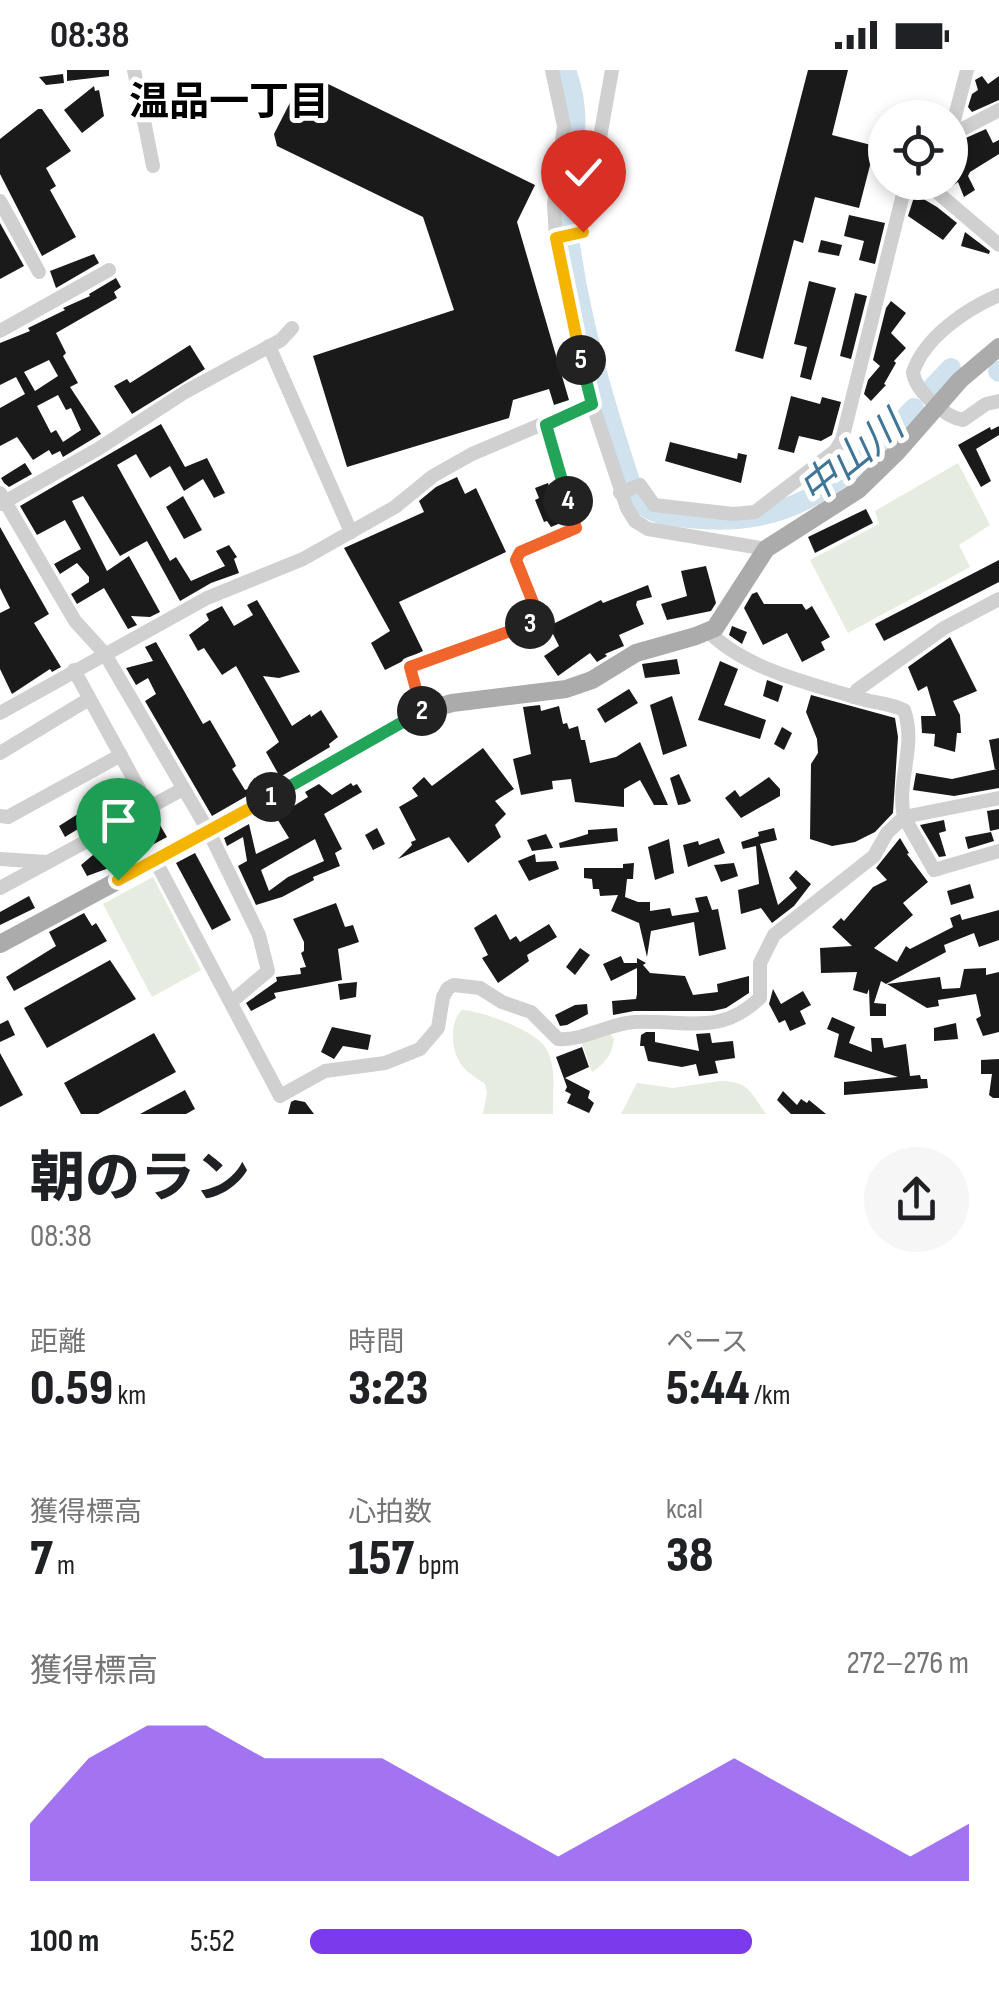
<!DOCTYPE html>
<html lang="ja">
<meta charset="utf-8">
<style>
body{margin:0;font-family:"Sofia Sans Condensed","Noto Sans JP",sans-serif;background:#f6f6f6;color:#202124;height:100vh;display:flex;flex-direction:column;font-size:38px;white-space:nowrap}
*{box-sizing:border-box;margin:0}
p{font-size:32px;color:#757577}
.icon{flex:none;width:55px;height:55px;fill:none;stroke:currentColor;stroke-width:2;stroke-linecap:round;stroke-linejoin:round}
.map{position:relative;height:1044px;overflow:hidden}
.panel{display:flex;flex-direction:column;background:#fff;flex:1}
.panel>*{flex:none}
.controls{position:absolute;left:868px;top:30px;display:grid;gap:20px}
.controls a{display:grid;place-items:center;width:100px;height:100px;border-radius:50%;background:#fff;box-shadow:0 5px 15px #0003;font-size:50px}
.pin{position:absolute;display:grid;place-items:center;width:85px;height:85px;color:#fff;margin:-102px -42px;border-radius:50% 50% 50% 0;rotate:-45deg;box-shadow:0 0 10px #0007}
.pin .icon{rotate:45deg}
.km{position:absolute;width:50px;height:50px;margin:-25px;border-radius:50%;background:#222;color:#fff;font-size:28px;line-height:50px;text-align:center}
.round{display:grid;place-items:center;flex:none;width:105px;height:105px;border-radius:52px;background:#f6f6f6}
.summary{display:flex;align-items:center;justify-content:space-between;height:170px;padding:0 30px}
h1{font-size:55px;font-weight:800;line-height:75px}
.stats{display:grid;grid-template-columns:repeat(3,1fr);gap:15px;height:170px;padding:10px 30px}
.stats div{display:grid;align-content:center}
.stats b{font-size:50px;font-weight:800}
.stats small{font-size:28px;font-weight:400}
.stats p{font-size:28px}
.chart{height:280px;padding:20px 30px}
.chart p{display:flex;justify-content:space-between}
.chart svg{width:100%;height:180px;margin-top:10px;fill:#7c3aed;opacity:.7}
ul{padding:0 30px;list-style:none;font-size:32px}
li{display:grid;grid-template-columns:160px 120px 1fr;align-items:center;height:75px}
li i{height:25px;border-radius:12px;background:#7c3aed}
.status{display:flex;justify-content:space-between;align-items:center;height:70px;padding:0 50px;background:#fff;direction:ltr}
.status svg{height:28px;fill:currentColor}
.map>svg:first-child{display:block}
.green{fill:#e6ecdf}
.lines{fill:none;stroke-linecap:round;stroke-linejoin:round}
.river{stroke:#cfe2ee;stroke-width:20}
.building{fill:#1a1a1a;fill-rule:evenodd}
.minor{stroke:#d0d0d0;stroke-width:14}
.major{stroke:#ababab;stroke-width:18}
.split-1-casing{stroke:#fff;stroke-width:20}
.split-2-casing{stroke:#fff;stroke-width:20}
.split-3-casing{stroke:#fff;stroke-width:20}
.split-4-casing{stroke:#fff;stroke-width:20}
.split-5-casing{stroke:#fff;stroke-width:20}
.split-6-casing{stroke:#fff;stroke-width:20}
.split-1{stroke:#f5b400;stroke-width:12}
.split-2{stroke:#22a559;stroke-width:12}
.split-3{stroke:#f0652b;stroke-width:12}
.split-4{stroke:#f0652b;stroke-width:12}
.split-5{stroke:#22a559;stroke-width:12}
.split-6{stroke:#f5b400;stroke-width:12}
.labels{text-anchor:middle;dominant-baseline:central;stroke-width:10;stroke-linejoin:round;paint-order:stroke}
.neighbourhood-label{font-size:40px;font-weight:bold;fill:#000;stroke:#fff}
.water-label{font-size:40px;font-style:italic;fill:#3f7597;stroke:#fff}
</style>
<div class="status"><b>08:38</b><svg viewBox="0 0 49 12"><path d="M0 12V9h3v3zM5 12V6h3v6zM10 12V3h3v9zM15 12V0h3v12zM26 1h20v11H26zM47 4h2v5h-2z"/></svg></div>
<div class="map">
<svg width="999" height="1044" viewBox="0 0 999 1044">
<rect width="100%" height="100%" fill="#fff"/>
<!-- green -->
<g class="green">
<path d="M 958,393 L 990,455 L 959,475 L 970,497 L 848,563 L 810,490 L 879,454 L 875,441 Z"/>
<path d="M 153,807 L 201,900 L 152,927 L 103,834 Z"/>
<path d="M 462,940 C 482,941 538,961 547,980 C 557,1000 552,1023 553,1044 L 483,1044 L 487,1023 L 485,1014 C 479,1009 470,1005 465,999 C 451,986 448,953 462,940 Z"/>
<path d="M 610,964 L 614,969 C 612,984 605,994 592,1002 L 582,973 Z"/>
<path d="M 720,1011 C 749,1011 750,1022 766,1044 L 621,1044 L 637,1013 L 673,1018 Z"/>
</g>
<g class="lines">
<!-- river -->
<g class="river">
<path d="M 566,0 C 590,66 560,99 568,159 C 579,250 606,339 635,426 C 648,445 668,446 689,448 C 794,460 846,410 914,338"/>
<path d="M 998,301 L 999,302"/>
<path d="M 932,318 L 951,298"/>
</g>
</g>
<!-- building -->
<g class="building">
<path d="M 67,0 L 109,0 L 109,6 L 67,11 Z"/>
<path d="M 808,0 L 848,0 L 832,65 L 875,76 L 859,138 L 815,127 L 803,173 L 794,170 L 763,289 L 735,281 Z"/>
<path d="M 63,4 L 64,13 L 46,15 L 39,7 Z"/>
<path d="M 982,6 L 988,14 L 999,6 L 999,30 L 972,42 L 968,37 L 972,24 L 978,20 L 975,10 Z"/>
<path d="M 301,11 L 322,11 L 535,115 L 517,152 L 569,330 L 554,335 L 549,319 L 513,330 L 509,348 L 347,397 L 313,286 L 454,240 L 423,147 L 277,76 L 274,64 Z"/>
<path d="M 94,16 L 95,21 L 99,20 L 104,46 L 82,63 L 64,40 Z"/>
<path d="M 38,39 L 42,39 L 71,81 L 46,98 L 56,116 L 50,120 L 76,167 L 42,186 L 0,104 L 0,69 Z"/>
<path d="M 986,59 L 993,73 L 999,70 L 999,84 L 970,102 L 968,106 L 975,120 L 964,127 L 958,112 L 950,117 L 950,98 L 955,95 L 950,75 Z"/>
<path d="M 915,124 L 937,137 L 957,153 L 943,170 L 908,146 Z"/>
<path d="M 849,145 L 885,153 L 875,194 L 859,190 L 864,171 L 844,166 Z"/>
<path d="M 0,153 L 24,196 L 0,209 Z"/>
<path d="M 965,162 L 990,181 L 989,184 L 961,176 Z"/>
<path d="M 821,170 L 842,175 L 839,186 L 818,182 Z"/>
<path d="M 94,184 L 99,193 L 56,218 L 50,201 Z"/>
<path d="M 116,208 L 121,217 L 114,222 L 117,228 L 56,263 L 66,283 L 63,286 L 78,313 L 70,317 L 101,364 L 63,387 L 60,381 L 52,385 L 49,380 L 33,390 L 17,367 L 0,376 L 0,338 L 25,324 L 16,307 L 0,315 L 0,273 L 30,261 L 28,258 L 65,240 L 63,238 L 90,226 L 89,224 ZM 49,290 L 58,306 L 35,321 L 24,302 ZM 58,325 L 66,340 L 71,338 L 81,360 L 63,372 L 56,360 L 51,363 L 37,336 Z"/>
<path d="M 809,211 L 836,218 L 811,310 L 800,307 L 807,277 L 794,274 Z"/>
<path d="M 855,223 L 867,226 L 851,289 L 840,286 Z"/>
<path d="M 891,231 L 906,243 L 891,263 L 906,278 L 894,291 L 896,293 L 884,314 L 886,315 L 871,331 L 864,324 L 868,310 L 880,296 L 873,290 L 886,238 Z"/>
<path d="M 190,275 L 205,299 L 132,344 L 114,316 L 127,309 L 130,313 Z"/>
<path d="M 791,326 L 820,334 L 822,327 L 841,332 L 832,365 L 821,371 L 799,366 L 794,383 L 778,379 Z"/>
<path d="M 161,354 L 185,397 L 207,388 L 225,423 L 214,428 L 203,409 L 184,421 L 170,396 L 150,408 L 136,384 L 117,395 L 170,491 L 176,487 L 191,511 L 225,496 L 216,481 L 229,475 L 237,487 L 234,489 L 239,503 L 211,513 L 180,531 L 147,471 L 120,486 L 83,426 L 72,431 L 107,501 L 129,486 L 160,542 L 150,547 L 131,546 L 137,555 L 128,559 L 104,518 L 77,534 L 71,524 L 89,512 L 89,507 L 77,493 L 60,504 L 54,494 L 81,479 L 65,450 L 37,465 L 20,436 Z"/>
<path d="M 999,356 L 999,365 L 976,379 L 991,411 L 981,417 L 958,375 L 990,357 L 991,360 Z"/>
<path d="M 670,372 L 737,389 L 738,383 L 747,385 L 741,413 L 665,391 Z"/>
<path d="M 25,393 L 32,404 L 9,417 L 4,413 L 1,408 Z"/>
<path d="M 457,407 L 465,424 L 476,418 L 506,482 L 399,532 L 423,581 L 385,600 L 371,573 L 390,561 L 344,478 L 424,442 L 419,431 L 436,417 Z"/>
<path d="M 548,413 L 563,452 L 551,457 L 547,451 L 544,452 L 535,430 L 539,428 L 535,418 Z"/>
<path d="M 183,426 L 202,460 L 184,469 L 166,437 Z"/>
<path d="M 866,439 L 873,453 L 815,483 L 808,467 Z"/>
<path d="M 0,457 L 49,544 L 34,553 L 61,597 L 52,602 L 50,599 L 12,624 L 0,599 L 0,543 L 10,538 L 0,518 Z"/>
<path d="M 999,490 L 999,512 L 884,571 L 875,554 Z"/>
<path d="M 706,496 L 716,533 L 711,541 L 667,550 L 661,534 L 687,526 L 681,501 Z"/>
<path d="M 648,515 L 652,527 L 637,531 L 636,535 L 644,554 L 619,565 L 624,576 L 605,584 L 607,586 L 597,592 L 590,583 L 558,606 L 544,586 L 559,576 L 549,556 L 601,530 L 603,533 Z"/>
<path d="M 757,522 L 764,534 L 802,534 L 806,540 L 812,536 L 830,567 L 821,572 L 825,580 L 802,592 L 787,563 L 763,575 L 744,538 L 752,524 Z"/>
<path d="M 257,530 L 300,602 L 279,608 L 263,606 L 292,656 L 310,644 L 311,647 L 321,640 L 338,667 L 329,674 L 330,677 L 280,707 L 266,682 L 279,672 L 236,596 L 222,605 L 204,578 L 198,581 L 189,565 L 209,550 L 206,544 L 222,536 L 234,556 L 253,545 L 247,535 Z"/>
<path d="M 732,556 L 747,562 L 742,574 L 729,565 Z"/>
<path d="M 950,567 L 977,621 L 953,631 L 960,645 L 961,663 L 957,663 L 955,682 L 934,676 L 935,664 L 922,663 L 921,646 L 936,646 L 927,616 L 918,621 L 908,597 Z"/>
<path d="M 156,572 L 203,654 L 210,650 L 234,691 L 236,696 L 232,699 L 245,720 L 250,718 L 252,723 L 212,746 L 145,631 L 156,624 L 148,608 L 136,615 L 126,598 L 153,591 L 145,577 Z"/>
<path d="M 677,589 L 680,604 L 645,608 L 642,594 Z"/>
<path d="M 720,591 L 738,599 L 724,635 L 766,650 L 760,669 L 698,650 Z"/>
<path d="M 767,610 L 783,616 L 778,632 L 763,626 Z"/>
<path d="M 629,619 L 638,633 L 605,653 L 597,639 Z"/>
<path d="M 811,625 L 895,648 L 898,667 L 893,743 L 875,762 L 855,772 L 832,776 L 810,769 L 811,694 L 818,683 L 817,669 L 806,642 Z"/>
<path d="M 672,626 L 687,676 L 663,685 L 650,635 Z"/>
<path d="M 540,635 L 541,641 L 559,636 L 563,654 L 567,653 L 569,659 L 578,656 L 581,670 L 585,670 L 590,693 L 616,687 L 640,672 L 668,735 L 654,735 L 640,710 L 624,719 L 624,737 L 575,732 L 571,709 L 552,711 L 553,719 L 521,725 L 513,689 L 531,684 L 523,637 Z"/>
<path d="M 782,657 L 792,663 L 784,680 L 774,674 Z"/>
<path d="M 999,668 L 999,718 L 954,726 L 913,720 L 916,703 L 952,709 L 997,699 L 995,700 L 989,670 Z"/>
<path d="M 483,678 L 514,719 L 495,731 L 506,744 L 495,755 L 501,767 L 468,793 L 449,767 L 398,789 L 412,775 L 411,772 L 416,770 L 399,737 L 418,726 L 412,718 L 424,707 L 432,716 Z"/>
<path d="M 679,704 L 691,731 L 685,734 L 678,735 L 670,708 Z"/>
<path d="M 769,707 L 780,719 L 780,726 L 741,748 L 725,728 L 735,720 L 740,727 Z"/>
<path d="M 351,713 L 353,716 L 357,714 L 362,722 L 324,744 L 342,779 L 335,783 L 340,796 L 313,807 L 314,810 L 282,827 L 256,835 L 238,796 L 247,791 L 243,767 L 227,776 L 224,768 L 249,754 L 256,784 L 289,768 L 276,747 L 308,727 L 305,722 L 319,714 L 332,725 ZM 315,769 L 324,791 L 288,807 L 269,821 L 261,800 Z"/>
<path d="M 127,718 L 134,732 L 111,743 L 103,730 Z"/>
<path d="M 999,739 L 999,759 L 990,761 L 987,741 Z"/>
<path d="M 81,742 L 87,742 L 91,751 L 65,767 L 59,756 Z"/>
<path d="M 944,750 L 946,761 L 939,763 L 946,786 L 939,787 L 920,755 Z"/>
<path d="M 160,755 L 167,767 L 109,798 L 87,806 L 81,795 L 99,780 L 118,771 L 121,777 Z"/>
<path d="M 377,758 L 385,774 L 373,780 L 365,765 Z"/>
<path d="M 617,758 L 618,771 L 560,778 L 559,773 L 588,764 L 588,760 Z"/>
<path d="M 774,758 L 777,770 L 760,774 L 778,835 L 797,818 L 789,808 L 796,800 L 811,814 L 794,836 L 772,853 L 761,838 L 741,844 L 738,820 L 759,814 L 756,776 L 743,779 L 741,772 L 759,766 L 758,762 Z"/>
<path d="M 991,762 L 994,771 L 968,779 L 965,767 Z"/>
<path d="M 546,764 L 553,778 L 532,781 L 527,770 Z"/>
<path d="M 719,768 L 725,783 L 688,797 L 683,775 L 698,771 L 699,775 Z"/>
<path d="M 900,768 L 909,783 L 907,784 L 928,812 L 903,833 L 913,845 L 874,878 L 897,892 L 906,876 L 910,879 L 953,857 L 950,848 L 960,844 L 962,850 L 999,840 L 999,870 L 979,877 L 974,863 L 944,875 L 946,882 L 886,914 L 881,911 L 874,933 L 886,934 L 886,946 L 870,946 L 869,919 L 867,924 L 853,920 L 857,902 L 821,903 L 820,878 L 852,876 L 832,857 L 841,848 L 844,851 L 873,817 L 887,810 L 876,798 Z"/>
<path d="M 669,769 L 674,803 L 655,810 L 648,777 Z"/>
<path d="M 195,783 L 231,850 L 212,860 L 176,793 Z"/>
<path d="M 535,784 L 536,792 L 556,791 L 559,799 L 529,811 L 518,791 Z"/>
<path d="M 634,793 L 633,809 L 627,809 L 625,827 L 638,832 L 650,832 L 650,841 L 670,838 L 672,846 L 699,842 L 695,828 L 707,826 L 712,840 L 718,839 L 726,879 L 699,886 L 694,852 L 651,861 L 647,887 L 639,853 L 611,841 L 618,825 L 600,826 L 599,819 L 593,819 L 592,809 L 584,808 L 584,798 L 623,798 L 623,794 Z"/>
<path d="M 734,793 L 738,806 L 721,812 L 714,795 Z"/>
<path d="M 970,814 L 974,828 L 951,835 L 947,821 Z"/>
<path d="M 29,826 L 35,838 L 0,855 L 0,842 Z"/>
<path d="M 336,833 L 345,857 L 353,855 L 359,872 L 338,879 L 342,910 L 274,923 L 276,928 L 251,941 L 246,933 L 277,911 L 276,907 L 301,904 L 300,898 L 306,897 L 301,883 L 304,881 L 304,872 L 293,849 Z"/>
<path d="M 84,843 L 92,856 L 96,853 L 107,871 L 14,921 L 6,907 L 56,876 L 49,862 Z"/>
<path d="M 496,844 L 510,870 L 516,866 L 520,872 L 549,854 L 557,867 L 527,885 L 529,891 L 498,913 L 482,888 L 488,885 L 474,858 Z"/>
<path d="M 580,878 L 590,885 L 575,905 L 566,897 Z"/>
<path d="M 621,886 L 624,893 L 637,893 L 637,888 L 646,893 L 643,895 L 650,903 L 685,906 L 693,925 L 718,922 L 717,914 L 749,906 L 749,923 L 726,938 L 713,941 L 634,941 L 613,945 L 612,931 L 636,929 L 637,924 L 637,898 L 611,911 L 603,894 Z"/>
<path d="M 110,890 L 136,929 L 47,978 L 24,938 Z"/>
<path d="M 986,898 L 986,905 L 999,902 L 999,962 L 983,966 L 976,949 L 981,946 L 976,924 L 938,930 L 939,936 L 927,938 L 887,914 L 940,907 L 942,919 L 960,918 L 964,899 Z"/>
<path d="M 357,912 L 356,927 L 340,930 L 338,914 Z"/>
<path d="M 773,919 L 781,934 L 803,921 L 811,935 L 800,941 L 806,954 L 790,961 L 785,950 L 779,953 L 769,934 Z"/>
<path d="M 587,934 L 588,944 L 567,955 L 560,956 L 555,945 L 575,935 Z"/>
<path d="M 832,947 L 855,957 L 849,973 L 872,982 L 871,968 L 882,968 L 884,978 L 906,974 L 910,1006 L 920,1005 L 921,1009 L 927,1009 L 928,1018 L 844,1025 L 844,1012 L 898,1007 L 834,987 L 839,964 L 827,959 Z"/>
<path d="M 8,950 L 15,965 L 0,972 L 0,954 Z"/>
<path d="M 956,953 L 958,969 L 934,971 L 934,958 Z"/>
<path d="M 332,957 L 371,965 L 368,980 L 343,976 L 334,989 L 321,982 Z"/>
<path d="M 646,962 L 655,962 L 655,972 L 699,981 L 696,964 L 710,963 L 712,973 L 733,971 L 735,988 L 715,991 L 718,1003 L 699,1006 L 696,994 L 682,997 L 648,991 L 644,976 L 640,976 L 641,965 Z"/>
<path d="M 154,963 L 176,1002 L 98,1044 L 81,1044 L 64,1013 Z"/>
<path d="M 582,977 L 589,997 L 565,1008 L 590,1021 L 588,1028 L 594,1033 L 589,1043 L 567,1033 L 571,1024 L 565,1021 L 567,1017 L 556,987 Z"/>
<path d="M 0,983 L 23,1025 L 0,1037 Z"/>
<path d="M 999,989 L 999,1028 L 993,1028 L 989,1025 L 992,1004 L 981,1004 L 981,990 Z"/>
<path d="M 185,1020 L 195,1039 L 186,1044 L 140,1044 Z"/>
<path d="M 783,1021 L 797,1035 L 801,1029 L 807,1033 L 809,1030 L 826,1044 L 791,1044 L 777,1030 Z"/>
<path d="M 295,1030 L 305,1032 L 314,1044 L 288,1044 L 291,1032 Z"/>
</g>
<g class="lines">
<!-- minor -->
<g class="minor">
<path d="M 134,0 L 153,96"/>
<path d="M 552,0 L 564,56 L 554,135 L 556,168 L 592,333 L 627,438 L 635,451 L 648,459 L 766,479"/>
<path d="M 956,63 L 953,54 L 967,0"/>
<path d="M 951,65 L 999,40"/>
<path d="M 925,112 L 999,175"/>
<path d="M 0,131 L 39,202"/>
<path d="M 556,168 L 583,163 L 612,0"/>
<path d="M 999,225 C 966,239 925,267 913,302 C 915,321 945,347 963,350 L 986,334 L 999,331"/>
<path d="M 0,261 L 109,200"/>
<path d="M 269,276 L 351,462"/>
<path d="M 0,423 L 75,551 L 105,584 L 209,762 L 259,865 L 268,901 L 231,932"/>
<path d="M 620,423 L 640,415 L 654,435 L 733,444 L 755,442 L 835,381 L 842,370 L 906,112"/>
<path d="M 1,434 L 98,379 L 185,322 L 281,270 L 292,258"/>
<path d="M 708,561 C 745,599 808,613 858,628 C 874,633 889,633 904,640 C 917,676 896,711 904,747 L 999,728"/>
<path d="M 74,600 L 149,737"/>
<path d="M 853,627 L 857,620 L 944,558 L 999,529"/>
<path d="M 423,641 L 409,597 L 540,550 L 516,490 L 520,482 L 576,458 L 546,355"/>
<path d="M 0,643 L 207,528 L 303,489 L 395,437 L 433,406 L 472,384 L 592,333"/>
<path d="M 0,683 L 89,629"/>
<path d="M 0,746 L 8,747 L 121,685"/>
<path d="M 0,789 L 47,792"/>
<path d="M 155,790 L 280,1026 L 325,1001 L 385,993 L 420,979 L 438,958 L 443,927 L 448,918 L 454,915 L 480,918 L 502,932 L 531,942 L 558,969 C 583,971 608,954 634,952 C 684,949 719,967 760,928 L 760,893 L 774,865 L 874,786 L 887,763 L 904,747 L 934,800 L 999,781"/>
<path d="M 0,818 L 183,719"/>
</g>
<!-- major -->
<path class="major" d="M 0,874 L 236,747 L 415,644 L 452,633 L 566,619 L 592,610 L 636,583 L 696,566 L 715,558 L 766,479 L 858,420 L 897,382 L 960,310 L 999,277"/>
</g>
<g class="lines">
<defs>
<path id="split-1" d="M 118,810 L 271,727"/>
<path id="split-2" d="M 271,727 L 422,641"/>
<path id="split-3" d="M 422,641 L 410,597 L 530,554"/>
<path id="split-4" d="M 530,554 L 540,550 L 516,490 L 520,482 L 576,458 L 568,431"/>
<path id="split-5" d="M 568,431 L 546,355 L 592,334 L 581,290"/>
<path id="split-6" d="M 581,290 L 556,168 L 583,162"/>
</defs>
<!-- split-1 casing -->
<use href="#split-1" class="split-1-casing"/>
<!-- split-2 casing -->
<use href="#split-2" class="split-2-casing"/>
<!-- split-3 casing -->
<use href="#split-3" class="split-3-casing"/>
<!-- split-4 casing -->
<use href="#split-4" class="split-4-casing"/>
<!-- split-5 casing -->
<use href="#split-5" class="split-5-casing"/>
<!-- split-6 casing -->
<use href="#split-6" class="split-6-casing"/>
<!-- split-1 -->
<use href="#split-1" class="split-1"/>
<!-- split-2 -->
<use href="#split-2" class="split-2"/>
<!-- split-3 -->
<use href="#split-3" class="split-3"/>
<!-- split-4 -->
<use href="#split-4" class="split-4"/>
<!-- split-5 -->
<use href="#split-5" class="split-5"/>
<!-- split-6 -->
<use href="#split-6" class="split-6"/>
</g>
<g class="labels">
<!-- neighbourhood labels -->
<g class="neighbourhood-label">
<text x="229" y="33">温品一丁目</text>
</g>
<!-- water labels -->
<g class="water-label">
<text transform="translate(852 389) rotate(-39)">中山川</text>
</g>
</g>
</svg>
<div class="controls">
<a><svg class="icon" aria-label="locate" viewBox="0 0 24 24"><circle cx="12" cy="12" r="6"/><path d="M12 2v4M12 18v4M2 12h4M18 12h4"/></svg></a>
</div>
<div class="pin" style="left:118px;top:810px;background:#1e9e55"><svg class="icon" aria-label="arrive" viewBox="0 0 24 24"><path d="M6 21V4h12l-3 4 3 4H6"/></svg></div>
<div class="pin" style="left:583px;top:162px;background:#d93025"><svg class="icon" aria-label="check" viewBox="0 0 24 24"><path d="M5 12l5 5 9-10"/></svg></div>
<b class="km" style="left:271px;top:727px">1</b>
<b class="km" style="left:422px;top:641px">2</b>
<b class="km" style="left:530px;top:554px">3</b>
<b class="km" style="left:568px;top:431px">4</b>
<b class="km" style="left:581px;top:290px">5</b>
</div>
<section class="panel">
<div class="summary"><div><h1>朝のラン</h1><p>08:38</p></div><a class="round"><svg class="icon" aria-label="share" viewBox="0 0 24 24"><path d="M12 15V3M7 8l5-5 5 5M5 13v7h14v-7"/></svg></a></div>
<div class="stats">
<div><p>距離</p><b>0.59<small> km</small></b></div>
<div><p>時間</p><b>3:23</b></div>
<div><p>ペース</p><b>5:44<small> /km</small></b></div>
</div>
<div class="stats">
<div><p>獲得標高</p><b>7<small> m</small></b></div>
<div><p>心拍数</p><b>157<small> bpm</small></b></div>
<div><p>kcal</p><b>38</b></div>
</div>
<div class="chart"><p><span>獲得標高</span>272–276 m</p>
<svg viewBox="0 0 160 44" preserveAspectRatio="none"><path d="M0 44V30L10 14L20 6L30 6L40 14L50 14L60 14L70 22L80 30L90 38L100 30L110 22L120 14L130 22L140 30L150 38L160 30V44z"/></svg>
</div>
<ul>
<li><b>100 m</b>5:52<i style="width:67%"></i></li>
</ul>
</section>
